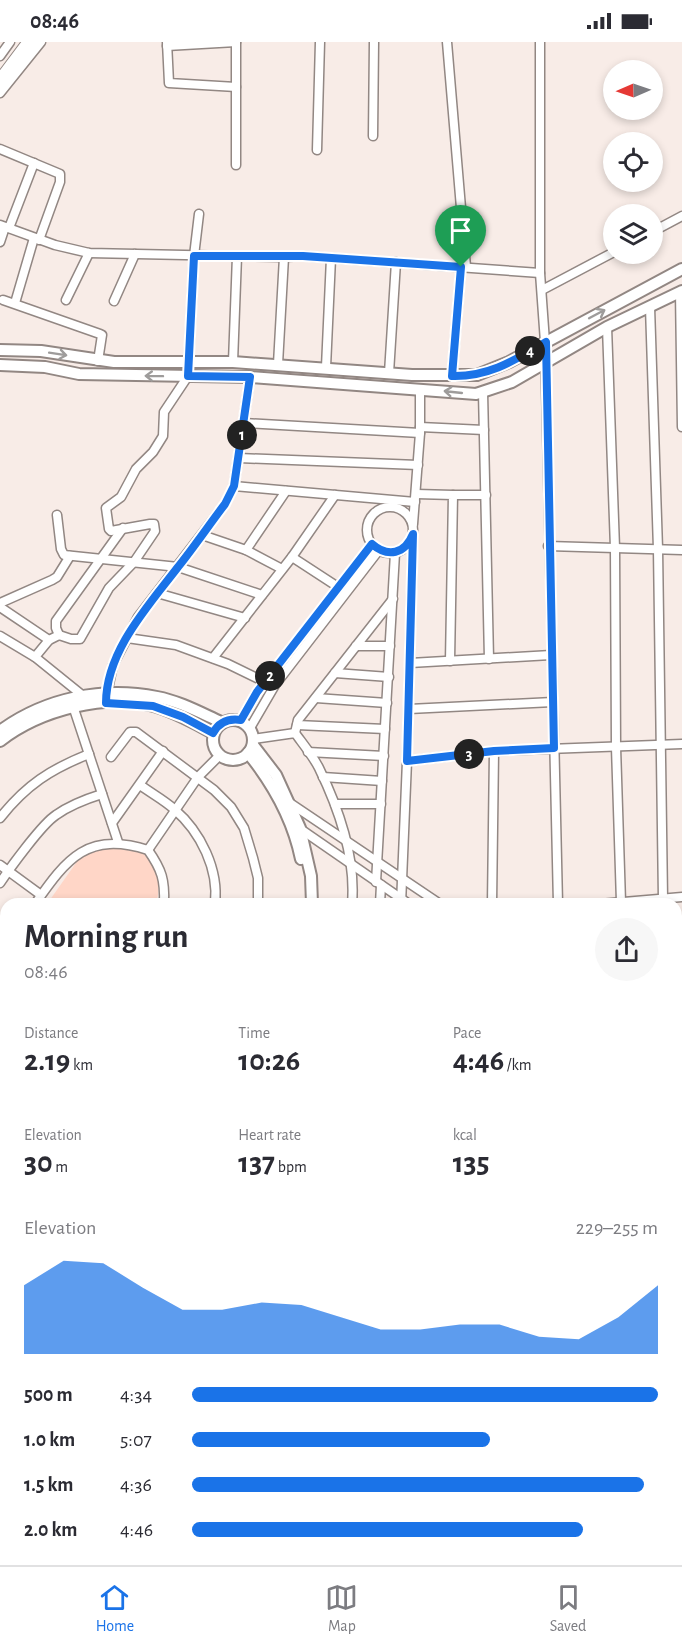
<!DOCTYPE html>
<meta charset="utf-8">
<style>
body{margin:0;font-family:"Alegreya Sans",sans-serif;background:#f7f7f7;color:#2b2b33;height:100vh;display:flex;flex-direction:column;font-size:22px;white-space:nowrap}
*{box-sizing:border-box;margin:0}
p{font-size:20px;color:#7c7c81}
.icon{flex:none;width:33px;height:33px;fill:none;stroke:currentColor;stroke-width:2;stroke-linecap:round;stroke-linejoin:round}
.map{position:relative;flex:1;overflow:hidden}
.drawer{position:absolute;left:0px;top:856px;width:682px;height:668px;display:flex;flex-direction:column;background:#fff;border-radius:18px 18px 0 0;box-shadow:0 3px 9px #0003}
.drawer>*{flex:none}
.needle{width:39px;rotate:268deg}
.fabs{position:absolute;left:603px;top:18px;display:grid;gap:12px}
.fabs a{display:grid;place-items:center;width:60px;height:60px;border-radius:50%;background:#fff;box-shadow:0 3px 9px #0003;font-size:30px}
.pin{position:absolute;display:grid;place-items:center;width:51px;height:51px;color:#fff;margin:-62px -26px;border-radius:50% 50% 50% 0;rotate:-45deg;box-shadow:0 0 6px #0007}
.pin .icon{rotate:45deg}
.km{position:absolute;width:30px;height:30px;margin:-15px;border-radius:50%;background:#222;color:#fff;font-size:16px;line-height:30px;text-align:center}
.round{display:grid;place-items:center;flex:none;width:63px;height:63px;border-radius:32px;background:#f7f7f7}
.head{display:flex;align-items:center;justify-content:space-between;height:102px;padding:0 24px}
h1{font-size:33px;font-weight:700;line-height:45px}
.metrics{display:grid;grid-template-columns:repeat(3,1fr);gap:9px;height:102px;padding:6px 24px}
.metrics div{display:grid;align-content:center}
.metrics b{font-size:30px;font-weight:700}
.metrics small{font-size:16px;font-weight:400}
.metrics p{font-size:16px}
.chart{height:168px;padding:12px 24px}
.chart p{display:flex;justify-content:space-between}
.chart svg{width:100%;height:108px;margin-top:6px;fill:#1a73e8;opacity:.7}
ul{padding:0 24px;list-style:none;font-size:20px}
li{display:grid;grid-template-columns:96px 72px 1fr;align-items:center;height:45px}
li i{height:15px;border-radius:8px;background:#1a73e8}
.status{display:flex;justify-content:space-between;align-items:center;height:42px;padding:0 30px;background:#fff;direction:ltr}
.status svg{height:16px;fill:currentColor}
.tab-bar{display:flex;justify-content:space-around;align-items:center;height:84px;border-top:2px solid #e1e1e2;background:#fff;font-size:16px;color:#7c7c81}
.tab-bar a{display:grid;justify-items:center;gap:3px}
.tab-bar .selected{color:#1a73e8}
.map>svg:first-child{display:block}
.green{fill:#ffd6c7}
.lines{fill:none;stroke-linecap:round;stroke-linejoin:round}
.minor-casing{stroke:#928783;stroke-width:11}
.tertiary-casing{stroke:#928783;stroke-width:14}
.trunk-casing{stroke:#928783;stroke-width:16}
.minor{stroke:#fff;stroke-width:8}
.tertiary{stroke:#fff;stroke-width:10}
.trunk{stroke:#fff;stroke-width:14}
.oneway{stroke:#9e9c9b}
.route-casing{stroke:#fff;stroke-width:12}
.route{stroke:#1a73e8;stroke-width:8}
</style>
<div class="status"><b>08:46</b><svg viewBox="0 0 49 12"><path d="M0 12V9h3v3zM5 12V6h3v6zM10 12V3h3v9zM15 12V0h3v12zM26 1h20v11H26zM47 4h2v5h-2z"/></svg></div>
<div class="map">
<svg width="682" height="1523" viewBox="0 0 682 1523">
<rect width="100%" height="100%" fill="#f8ece7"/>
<!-- green -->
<path class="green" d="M 94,804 L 139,808 C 157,822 162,841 156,862 L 47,862 L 83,811 Z"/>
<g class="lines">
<defs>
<g id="minor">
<path d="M 167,0 L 169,41 L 236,45"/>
<path d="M 447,0 L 466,225"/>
<path d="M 540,0 L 540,231 L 545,300 L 558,862"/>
<path d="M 167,4 L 236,0"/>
<path d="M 0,14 L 10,0"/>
<path d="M 0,51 L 41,0"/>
<path d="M 373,94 L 374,0"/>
<path d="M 0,107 L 60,132 L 60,140 L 39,198"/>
<path d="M 317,108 L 320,0"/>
<path d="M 236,123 L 236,0"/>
<path d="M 0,183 L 55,203 L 89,211 L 284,215 L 303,214 L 540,231"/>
<path d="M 9,186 L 34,121"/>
<path d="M 652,190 L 682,174"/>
<path d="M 0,200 L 5,185"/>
<path d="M 542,248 L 614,210"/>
<path d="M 680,250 L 682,385"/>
<path d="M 3,258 L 100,292 L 102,293 L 98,319"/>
<path d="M 66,258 L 89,211"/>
<path d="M 114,259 L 135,212"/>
<path d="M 15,261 L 34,196"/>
<path d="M 650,265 L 658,507 L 663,857"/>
<path d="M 607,285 L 615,506 L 616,705 L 621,860"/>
<path d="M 233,320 L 237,214"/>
<path d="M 278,322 L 284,215"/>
<path d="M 326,325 L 331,216"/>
<path d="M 389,331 L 396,220"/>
<path d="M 452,334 L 461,225"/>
<path d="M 483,350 L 489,617"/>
<path d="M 244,381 L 420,391"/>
<path d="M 420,385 L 484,388"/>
<path d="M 239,416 L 418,423"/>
<path d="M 234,444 L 415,460"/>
<path d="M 416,452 L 453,453 L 450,619"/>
<path d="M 453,453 L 486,453"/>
<circle cx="390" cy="488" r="23"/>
<path d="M 57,473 L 61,507 L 64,513 L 178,525 L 262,553"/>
<path d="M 413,482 L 420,391 L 420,348"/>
<path d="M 202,493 L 246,508 L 282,527"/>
<path d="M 548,504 L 682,508"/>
<path d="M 246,508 L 286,449"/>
<path d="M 292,515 L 338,545"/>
<path d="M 157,551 L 245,576"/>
<path d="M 0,561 L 52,538 L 57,535 L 70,514"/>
<path d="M 0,565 L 49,598"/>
<path d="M 59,593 L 56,586 L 56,579 L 123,486"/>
<path d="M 0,594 L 35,615 L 82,653"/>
<path d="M 127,596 L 176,603 L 228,622 L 265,640"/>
<path d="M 356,604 L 390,604"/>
<path d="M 35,615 L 49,598 L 59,593 L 71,597 L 80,597 L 109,546 L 134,520 L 155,489 L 154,482 L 150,482 L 111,489 L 109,487 L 106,466 L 121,455 L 136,427 L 153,410 L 163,394 L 164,370 L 188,334 L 194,214 L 199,172"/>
<path d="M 213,616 L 292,515 L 335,453"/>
<path d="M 410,621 L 551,613"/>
<path d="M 335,631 L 389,635"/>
<path d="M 316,656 L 387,661"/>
<path d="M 106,657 L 113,623 L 138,575 L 225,462 L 234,444 L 250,335"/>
<path d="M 72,661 L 118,800"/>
<path d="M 409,667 L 553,660"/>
<path d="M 241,678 L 257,650 L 372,502"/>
<path d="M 297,683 L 385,687"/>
<path d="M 250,686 L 275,643 L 379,508"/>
<path d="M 295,691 L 298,678 L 393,557"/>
<path d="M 253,697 L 295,691 C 303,702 313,714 319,726 C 339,767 356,816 352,862"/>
<path d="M 308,710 L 384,714"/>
<path d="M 111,715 L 130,690 L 136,690 L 214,748 L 231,765 L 244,786 L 253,816 L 258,836 L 258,862"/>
<path d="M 407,719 L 413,492"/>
<path d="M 323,735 L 382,739"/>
<path d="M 140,743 C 151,751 164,758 174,767 C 201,790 219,828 215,862"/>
<path d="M 287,759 L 440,862"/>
<path d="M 335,762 L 381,762"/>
<path d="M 0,776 C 26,743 51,727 89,712"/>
<path d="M 112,781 L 163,709"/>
<path d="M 299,786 L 409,862"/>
<path d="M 148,808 L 198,735 L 220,713"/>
<path d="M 0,823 L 41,853"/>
<path d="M 376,840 L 395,511"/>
<path d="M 0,841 C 10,826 42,782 56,773 C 70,763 86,757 102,752"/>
<path d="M 35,862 C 67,816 88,789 148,808 C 162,828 165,838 164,862"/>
<path d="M 380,862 L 381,843"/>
<path d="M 401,862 L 407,719 L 494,709 L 682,702"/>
<path d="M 492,862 L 494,709"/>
<path d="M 600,862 L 682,855"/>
<path d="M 676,902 L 682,902"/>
<path d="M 0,920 L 6,909"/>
<path d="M 0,939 L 6,957"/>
<path d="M 676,944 L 682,944"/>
<path d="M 676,978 L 682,978"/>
<path d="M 0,999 L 6,990"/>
<path d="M 676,1018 L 682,1022"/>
<path d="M 0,1021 L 6,1025"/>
<path d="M 0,1067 L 6,1070"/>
<path d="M 676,1103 L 682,1103"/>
<path d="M 676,1153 L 682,1153"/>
<path d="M 0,1156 L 6,1127"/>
<path d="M 0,1165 L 6,1166"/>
<path d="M 0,1204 L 6,1205"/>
<path d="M 676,1223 L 682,1223"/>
<path d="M 676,1260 L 682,1260"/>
<path d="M 0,1272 L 6,1249"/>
<path d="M 676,1301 L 682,1301"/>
<path d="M 0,1328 L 6,1327"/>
<path d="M 676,1416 L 682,1416"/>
<path d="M 93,1518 L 93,1523"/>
<path d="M 138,1518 L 139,1523"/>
<path d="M 239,1518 L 239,1523"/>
<path d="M 268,1518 L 268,1523"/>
<path d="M 6,1523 L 14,1522"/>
<path d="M 204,1523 L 204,1518"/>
</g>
<g id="tertiary">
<path d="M 0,308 L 41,309 L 114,320 L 233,320 L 412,333 L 477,333 L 509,320 L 682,227"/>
<path d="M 0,323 L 45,325 L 79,332 L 250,335 L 476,352 L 512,340 L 607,285 L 682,249"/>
<circle cx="233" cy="698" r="20"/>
<path d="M 0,689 C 45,656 103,644 157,655 C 179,659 201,671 221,680"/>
<path d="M 0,699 C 40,668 105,651 154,664 C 175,670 194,681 213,691"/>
<path d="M 253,703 L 276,733 L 300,786 L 311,834 L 312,862"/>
<path d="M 248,711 C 273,742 293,778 301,817"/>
<path d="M 676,1043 L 682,1047"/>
<path d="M 0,1117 L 6,1119"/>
<path d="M 0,1126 L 6,1128"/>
<path d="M 297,1523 L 297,1518"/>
</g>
<path id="trunk" d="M 0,40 L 30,0"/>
</defs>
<!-- minor casing -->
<use href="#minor" class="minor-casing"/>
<!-- tertiary casing -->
<use href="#tertiary" class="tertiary-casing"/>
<!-- trunk casing -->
<use href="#trunk" class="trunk-casing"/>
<!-- minor -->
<use href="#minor" class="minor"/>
<!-- tertiary -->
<use href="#tertiary" class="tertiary"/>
<!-- trunk -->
<use href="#trunk" class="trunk"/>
</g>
<!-- one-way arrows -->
<defs><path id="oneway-shaft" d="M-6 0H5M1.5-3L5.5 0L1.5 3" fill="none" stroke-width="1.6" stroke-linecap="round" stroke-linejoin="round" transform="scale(1.5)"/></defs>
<g class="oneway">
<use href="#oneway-shaft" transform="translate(597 272) rotate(-28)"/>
<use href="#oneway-shaft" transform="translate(58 312) rotate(9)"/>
<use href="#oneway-shaft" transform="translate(154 334) rotate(-179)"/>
<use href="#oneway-shaft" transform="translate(453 350) rotate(-174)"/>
</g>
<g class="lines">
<defs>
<path id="route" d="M 194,214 L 303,214 L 461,225 L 452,334 C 489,335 515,318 546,300 L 554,706 L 494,709 L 407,719 L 413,492 C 405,512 388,516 372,502 L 257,650 L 241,678 C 228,676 219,680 213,691 L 183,675 L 153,664 L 106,661 C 106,609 149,563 178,525 C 194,505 209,483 225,462 L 234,444 L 250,335 L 188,334 Z"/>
</defs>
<!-- route casing -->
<use href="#route" class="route-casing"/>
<!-- route -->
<use href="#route" class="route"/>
</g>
</svg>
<div class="fabs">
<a><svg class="needle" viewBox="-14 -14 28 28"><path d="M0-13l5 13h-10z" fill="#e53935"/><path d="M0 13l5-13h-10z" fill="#7c7c81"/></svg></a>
<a><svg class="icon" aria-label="locate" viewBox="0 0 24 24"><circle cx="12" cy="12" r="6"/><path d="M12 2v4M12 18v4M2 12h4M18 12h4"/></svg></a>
<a><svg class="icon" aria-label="layers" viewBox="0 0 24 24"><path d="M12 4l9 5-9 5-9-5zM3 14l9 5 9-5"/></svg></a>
</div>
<div class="pin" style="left:461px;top:225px;background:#1e9e55"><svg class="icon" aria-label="arrive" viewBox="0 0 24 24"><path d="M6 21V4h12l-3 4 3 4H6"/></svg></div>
<b class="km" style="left:242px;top:393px">1</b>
<b class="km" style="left:270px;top:634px">2</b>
<b class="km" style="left:469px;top:712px">3</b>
<b class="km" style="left:530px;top:309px">4</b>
<section class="drawer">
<div class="head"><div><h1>Morning run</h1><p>08:46</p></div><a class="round"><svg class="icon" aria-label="share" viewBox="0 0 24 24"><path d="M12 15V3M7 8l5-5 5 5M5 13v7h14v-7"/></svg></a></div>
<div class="metrics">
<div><p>Distance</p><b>2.19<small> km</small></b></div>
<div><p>Time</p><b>10:26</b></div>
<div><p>Pace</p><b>4:46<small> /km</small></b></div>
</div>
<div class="metrics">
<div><p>Elevation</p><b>30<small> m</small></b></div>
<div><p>Heart rate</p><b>137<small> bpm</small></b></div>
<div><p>kcal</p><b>135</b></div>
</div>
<div class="chart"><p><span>Elevation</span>229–255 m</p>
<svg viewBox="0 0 160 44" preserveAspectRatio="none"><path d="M0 44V16L10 6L20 7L30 17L40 26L50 26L60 23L70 24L80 29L90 34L100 34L110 32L120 32L130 37L140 38L150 29L160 16V44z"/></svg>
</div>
<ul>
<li><b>500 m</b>4:34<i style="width:100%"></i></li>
<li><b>1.0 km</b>5:07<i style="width:64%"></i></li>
<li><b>1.5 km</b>4:36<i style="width:97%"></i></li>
<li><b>2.0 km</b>4:46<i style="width:84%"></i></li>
</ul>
</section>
</div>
<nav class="tab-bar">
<a class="selected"><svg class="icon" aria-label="home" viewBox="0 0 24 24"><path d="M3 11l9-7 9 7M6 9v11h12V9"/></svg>Home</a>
<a><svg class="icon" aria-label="map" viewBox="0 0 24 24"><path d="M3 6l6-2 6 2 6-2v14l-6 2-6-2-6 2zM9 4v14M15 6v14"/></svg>Map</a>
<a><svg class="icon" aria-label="saved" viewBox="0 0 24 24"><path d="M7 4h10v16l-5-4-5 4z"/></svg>Saved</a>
</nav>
